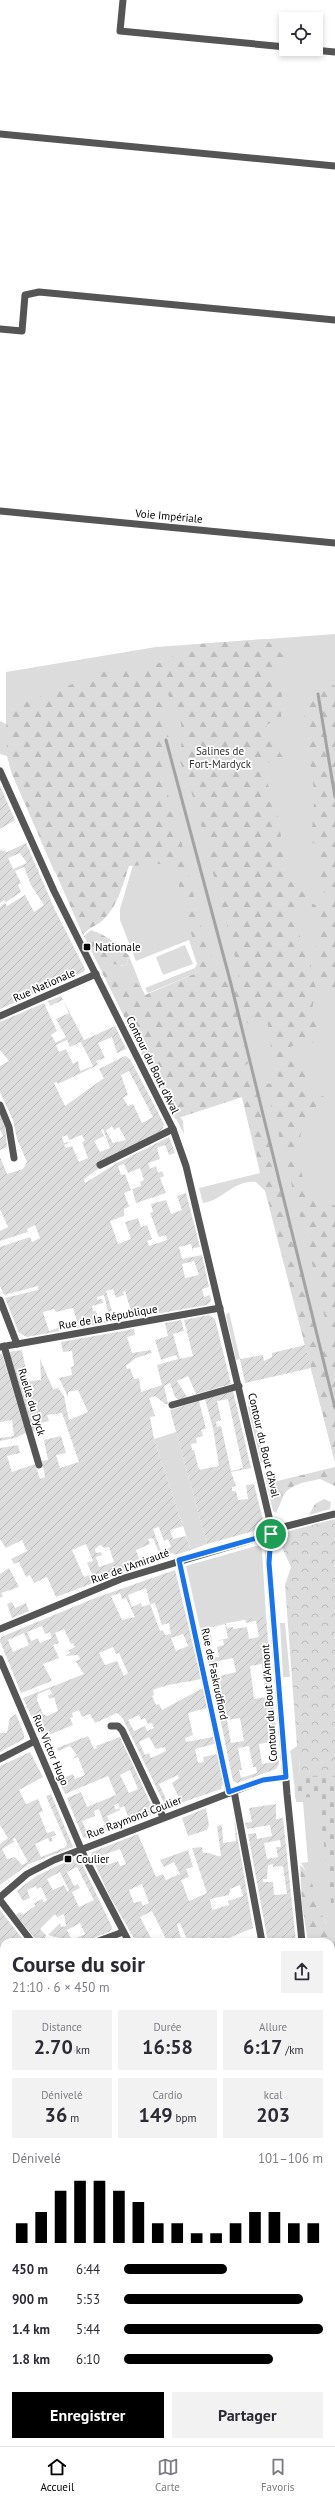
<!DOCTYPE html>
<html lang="fr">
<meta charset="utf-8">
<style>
body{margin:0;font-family:"PT Sans",sans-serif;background:#f2f2f3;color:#2b2b33;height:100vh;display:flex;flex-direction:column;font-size:15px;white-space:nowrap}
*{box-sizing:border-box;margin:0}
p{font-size:13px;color:#7c7c81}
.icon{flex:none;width:22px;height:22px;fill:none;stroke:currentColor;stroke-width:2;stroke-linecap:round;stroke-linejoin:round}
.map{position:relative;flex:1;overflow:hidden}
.side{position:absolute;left:0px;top:1938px;width:335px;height:508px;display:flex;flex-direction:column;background:#fff;border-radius:12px 12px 0 0;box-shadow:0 2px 6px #0003}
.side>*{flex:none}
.controls{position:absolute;left:279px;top:12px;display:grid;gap:8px}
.controls a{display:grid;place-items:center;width:44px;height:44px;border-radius:0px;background:#fff;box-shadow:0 2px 6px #0003;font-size:20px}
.pin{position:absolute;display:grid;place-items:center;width:34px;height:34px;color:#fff;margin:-17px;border:2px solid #fff;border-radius:50%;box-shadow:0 1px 4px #0007}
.round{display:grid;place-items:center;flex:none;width:42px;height:42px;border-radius:0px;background:#f2f2f3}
.overview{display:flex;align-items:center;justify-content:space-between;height:68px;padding:0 12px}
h1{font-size:22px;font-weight:700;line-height:30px}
.figures{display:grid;grid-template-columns:repeat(3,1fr);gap:6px;height:68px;padding:4px 12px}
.figures div{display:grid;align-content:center;border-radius:0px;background:#f2f2f3;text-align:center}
.figures b{font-size:20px;font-weight:700}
.figures small{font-size:11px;font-weight:400}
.figures p{font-size:11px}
.chart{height:112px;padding:8px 12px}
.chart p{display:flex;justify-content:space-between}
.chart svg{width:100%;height:72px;margin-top:4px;stroke:#000;stroke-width:6}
.action{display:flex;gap:8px;margin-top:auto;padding:8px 12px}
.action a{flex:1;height:46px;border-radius:0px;background:#000;color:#fff;font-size:16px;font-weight:700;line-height:46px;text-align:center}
.action a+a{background:#f2f2f3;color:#2b2b33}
ul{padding:0 12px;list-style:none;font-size:13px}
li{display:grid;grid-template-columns:64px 48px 1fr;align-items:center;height:30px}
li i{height:10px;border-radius:5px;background:#000}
.dock{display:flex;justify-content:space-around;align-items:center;height:56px;border-top:1px solid #e1e1e2;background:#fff;font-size:11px;color:#7c7c81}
.dock a{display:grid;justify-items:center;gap:2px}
.dock .current{color:#000}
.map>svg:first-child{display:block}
.grass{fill:#dcdcdc}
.forest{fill:url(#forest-firs);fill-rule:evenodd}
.cemetery{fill:url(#cemetery-stones)}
.park{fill:url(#park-crowns)}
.garden{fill:url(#garden-furrows);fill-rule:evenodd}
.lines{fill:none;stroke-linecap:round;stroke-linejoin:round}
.stream{stroke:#a3a3a3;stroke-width:3}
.street{stroke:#555;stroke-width:7}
.route-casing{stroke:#fff;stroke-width:8}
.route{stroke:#1a73e8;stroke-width:5}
.poi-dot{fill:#000;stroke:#fff;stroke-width:1.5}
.labels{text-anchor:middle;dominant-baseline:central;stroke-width:3.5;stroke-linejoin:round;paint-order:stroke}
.street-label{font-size:11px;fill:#000;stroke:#fff}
.park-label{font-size:11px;fill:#333;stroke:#fff}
.poi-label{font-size:11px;fill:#000;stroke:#fff;text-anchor:start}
</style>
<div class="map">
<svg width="335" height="2446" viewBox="0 0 335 2446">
<defs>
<pattern id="forest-firs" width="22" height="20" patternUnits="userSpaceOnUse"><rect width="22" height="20" fill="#dcdcdc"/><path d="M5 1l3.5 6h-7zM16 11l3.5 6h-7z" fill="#bbb"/></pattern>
<pattern id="cemetery-stones" width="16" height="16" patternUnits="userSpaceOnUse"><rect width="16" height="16" fill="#dcdcdc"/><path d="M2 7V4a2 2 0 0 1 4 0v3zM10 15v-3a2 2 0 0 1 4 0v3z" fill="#bbb"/></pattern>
<pattern id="park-crowns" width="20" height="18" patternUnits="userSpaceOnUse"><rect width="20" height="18" fill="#dcdcdc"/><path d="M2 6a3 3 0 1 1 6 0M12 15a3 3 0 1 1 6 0" fill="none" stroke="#bbb"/></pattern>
<pattern id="garden-furrows" width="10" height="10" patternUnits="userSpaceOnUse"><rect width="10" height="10" fill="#dcdcdc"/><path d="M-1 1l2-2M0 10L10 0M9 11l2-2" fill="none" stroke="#bbb"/></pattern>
</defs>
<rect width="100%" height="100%" fill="#fff"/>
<!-- grass -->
<g class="grass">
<path d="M 335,634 L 335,1462 L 265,1191 L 256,1182 C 233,1180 224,1200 203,1203 L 199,1188 L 260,1173 L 242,1097 L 180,1117 L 183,1121 L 184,1134 L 138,1046 L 111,964 L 126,966 L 129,956 L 147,1001 L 201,971 L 148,993 L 145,988 L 195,968 L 197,964 L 189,940 L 136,961 L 120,920 L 120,909 L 133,865 L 54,871 L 12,774 L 7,756 L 0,754 L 0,721 L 6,724 L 6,672 L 156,647 Z"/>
<path d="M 185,945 L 193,964 L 163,975 L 156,957 Z"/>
<path d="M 229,1312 L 240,1359 L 236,1360 L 226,1315 Z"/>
<path d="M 250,1406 L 255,1427 L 257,1428 L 265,1462 L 261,1462 L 248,1407 Z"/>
<path d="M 176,1432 L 207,1544 L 191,1550 L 154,1439 Z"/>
<path d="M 267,1472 L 269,1483 L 283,1497 L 276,1513 L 273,1511 L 264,1473 Z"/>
<path d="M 256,1546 L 260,1546 L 262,1550 L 266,1616 L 200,1628 L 186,1566 Z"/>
<path d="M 280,1623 L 285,1623 L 290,1677 L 283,1677 Z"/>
<path d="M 299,1754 L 300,1777 L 335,1777 L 294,1784 L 291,1755 Z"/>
<path d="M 295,1792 L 313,1792 L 335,1801 L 335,2194 L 333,2174 L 331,2176 L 331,1942 L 308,1942 L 327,1924 C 314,1906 314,1882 301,1863 L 308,1862 L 303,1802 L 296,1802 Z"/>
<path d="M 335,2326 L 335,2446 L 234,2446 L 238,2442 L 331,2442 L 331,2331 Z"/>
</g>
<!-- forest -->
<g class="forest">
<path d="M 265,639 L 284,656 L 274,684 L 282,693 L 281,718 L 266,725 L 272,741 L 284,759 L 283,766 L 270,762 L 252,766 L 266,778 L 279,821 L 283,855 L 289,880 L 311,897 L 298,908 L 293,918 L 310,962 L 316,990 L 311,1014 L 323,1031 L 317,1042 L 297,1043 L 286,1050 L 296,1063 L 306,1066 L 308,1088 L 315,1097 L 324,1096 C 297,1131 292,1146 306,1188 L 335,1206 L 335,1462 L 242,1097 L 175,1119 L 84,936 L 91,930 C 107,936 118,943 129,956 L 126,966 L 111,964 L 117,977 C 130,977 139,982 145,995 L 201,971 L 173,863 L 129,866 C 123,884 118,906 103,920 C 97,926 89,927 83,935 L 12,774 L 7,754 L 6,710 L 108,670 L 148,668 L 199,644 ZM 150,688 L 165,690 C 177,708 187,728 180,750 C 166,738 161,724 163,707 L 149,689 ZM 171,743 C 194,785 205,842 217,889 C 225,919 235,949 239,981 L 232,984 L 217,969 L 204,941 L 181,840 L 166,788 L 164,761 ZM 240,1019 L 255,1027 L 267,1019 L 273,1061 L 278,1077 L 277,1083 L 265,1084 L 245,1078 L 242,1072 L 243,1066 L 251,1062 ZM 258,1093 L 269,1097 L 315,1275 L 328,1332 L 326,1344 L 320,1351 Z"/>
<path d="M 324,685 L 334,685 L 335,688 L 335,997 L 322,988 L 315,948 L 324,929 L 311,919 L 312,904 L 329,908 L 330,896 L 317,888 C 316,874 320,862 319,848 L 310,840 C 314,821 315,802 313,782 C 310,752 297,721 310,692 Z"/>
<path d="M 335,1467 L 335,1486 L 320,1479 C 307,1482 288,1484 283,1497 L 269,1483 Z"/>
<path d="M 324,1499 L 331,1502 L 330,1509 L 309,1515 L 315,1504 Z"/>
<path d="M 300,1865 C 319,1879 313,1916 335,1933 L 335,2194 L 333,2174 L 331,2176 L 331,1942 L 308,1942 L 302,1904 Z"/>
</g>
<!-- cemetery -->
<g class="cemetery">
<path d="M 294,1777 L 335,1777 L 335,1914 L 332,1911 L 319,1803 L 312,1797 L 295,1798 Z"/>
<path d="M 0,2215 L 4,2219 L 4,2350 L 0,2346 Z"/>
</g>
<!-- park -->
<path class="park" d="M 335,1519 L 335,1777 L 300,1777 L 299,1755 L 291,1755 L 290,1751 L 297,1746 L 285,1585 L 291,1567 L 281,1545 L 282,1533 Z"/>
<!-- garden -->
<g class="garden">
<path d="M 0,786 L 15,820 L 0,829 Z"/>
<path d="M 26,843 L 55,910 L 85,969 L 84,972 L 0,1009 L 0,907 L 5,903 L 7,906 L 25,895 L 34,912 L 44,905 L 31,885 L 24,867 L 15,871 L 21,883 L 18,885 L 21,892 L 6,902 L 4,900 L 0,903 L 0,850 L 7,852 ZM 20,853 L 27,863 L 13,869 L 8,858 Z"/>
<path d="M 61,996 L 84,1040 L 115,1026 L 126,1049 L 117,1053 L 112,1037 L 98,1043 L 105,1058 L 96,1061 L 98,1065 L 58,1084 L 57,1082 L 54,1083 L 65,1106 L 104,1078 L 99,1069 L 125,1056 L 130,1059 L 164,1124 L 162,1130 L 98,1162 L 101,1167 L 84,1179 L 85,1183 L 117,1163 L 169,1137 L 175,1153 L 169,1155 L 165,1145 L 157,1148 L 160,1159 L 148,1163 L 150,1169 L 156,1166 L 158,1173 L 162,1171 L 164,1176 L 160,1178 L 166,1193 L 136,1203 L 132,1189 L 141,1186 L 140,1182 L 144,1180 L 140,1168 L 128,1173 L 124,1164 L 118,1166 L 121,1175 L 125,1174 L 131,1190 L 124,1193 L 129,1206 L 136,1203 L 124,1209 L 124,1216 L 110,1221 L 118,1244 L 131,1239 L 125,1222 L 138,1218 L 141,1227 L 147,1225 L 152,1239 L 147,1241 L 149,1246 L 167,1240 L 166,1235 L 159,1237 L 150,1213 L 153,1212 L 151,1204 L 166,1200 L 171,1214 L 182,1210 L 177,1196 L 186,1193 L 200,1247 L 193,1248 L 193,1252 L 191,1244 L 179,1247 L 182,1259 L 202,1255 L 209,1287 L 202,1289 L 204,1297 L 210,1295 L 211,1301 L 207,1305 L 133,1318 L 125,1291 L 123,1292 L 124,1295 L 116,1298 L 113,1289 L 106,1291 L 112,1311 L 108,1312 L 104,1295 L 97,1297 L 97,1300 L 102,1299 L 103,1303 L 92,1306 L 93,1311 L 96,1311 L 99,1322 L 114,1319 L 115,1321 L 27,1337 L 19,1333 L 5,1298 L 38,1290 L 38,1286 L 4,1295 L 0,1286 L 0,1247 L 30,1237 L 32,1242 L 40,1238 L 35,1225 L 27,1229 L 28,1232 L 0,1241 L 0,1231 L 8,1227 L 0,1209 L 0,1157 L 7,1174 L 23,1169 L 27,1162 L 17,1139 L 13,1120 L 0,1092 L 0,1066 L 9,1061 L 0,1050 L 0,1022 L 44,1003 L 57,1031 L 51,1035 L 56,1043 L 66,1037 L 56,1019 L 69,1013 L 63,1000 L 50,1006 L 48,1001 ZM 67,1040 L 70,1047 L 81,1042 L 93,1066 L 80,1071 L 78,1061 L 73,1064 L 66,1049 L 59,1052 L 56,1045 ZM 129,1071 L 153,1117 L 142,1123 L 133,1104 L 128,1106 L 123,1098 L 128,1095 L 121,1075 ZM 112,1126 L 114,1130 L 119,1127 L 126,1140 L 113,1143 L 106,1131 ZM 103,1129 L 110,1148 L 100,1152 L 94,1141 L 104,1136 L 101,1130 ZM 67,1135 L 69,1140 L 82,1135 L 85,1141 L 82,1142 L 88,1158 L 79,1162 L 72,1146 L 66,1148 L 64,1145 L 70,1142 L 64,1143 L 62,1137 ZM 194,1261 L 199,1275 L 185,1278 L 182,1264 ZM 73,1308 L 77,1321 L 49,1331 L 43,1312 L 54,1309 L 56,1312 Z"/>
<path d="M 0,1114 L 5,1127 L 7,1147 L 0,1150 L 0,1138 L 3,1136 L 0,1129 Z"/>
<path d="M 209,1315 L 215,1319 L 231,1384 L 196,1394 L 188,1376 L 177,1381 L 187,1397 L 179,1400 L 175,1397 L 170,1383 L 164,1386 L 168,1404 L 165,1404 L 155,1396 L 149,1398 L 155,1416 L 150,1417 L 154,1439 L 183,1526 L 170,1530 L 173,1539 L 186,1536 L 191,1550 L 174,1555 L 173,1553 L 56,1597 L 47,1577 L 34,1583 L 30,1575 L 26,1577 L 19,1562 L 14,1564 L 11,1559 L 27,1551 L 22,1540 L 6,1548 L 0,1539 L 0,1448 L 18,1445 L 20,1453 L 7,1456 L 12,1472 L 35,1464 L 40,1479 L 45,1477 L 42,1461 L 48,1460 L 44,1440 L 61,1436 L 66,1453 L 56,1455 L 60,1468 L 79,1462 L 62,1413 L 47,1415 L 49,1421 L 41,1423 L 43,1429 L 33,1432 L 9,1352 L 22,1350 L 28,1381 L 41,1380 L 40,1359 L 53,1389 L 58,1388 L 64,1396 L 69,1420 L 88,1412 L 78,1390 L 68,1392 L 68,1397 L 59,1378 L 72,1375 L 71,1367 L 74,1366 L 72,1351 L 63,1352 L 61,1342 L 134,1329 L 135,1335 L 127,1337 L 132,1353 L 151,1350 L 152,1353 L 136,1358 L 126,1366 L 127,1369 L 130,1368 L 134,1379 L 139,1378 L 141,1392 L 162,1385 L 157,1365 L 178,1359 L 176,1355 L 161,1360 L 155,1340 L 168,1336 L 165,1323 L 181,1320 L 184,1331 L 173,1334 L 180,1359 L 193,1356 L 184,1320 ZM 159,1527 L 164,1541 L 168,1539 L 171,1547 L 161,1551 L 153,1529 ZM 153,1538 L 159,1553 L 140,1561 L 136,1550 L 150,1544 L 148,1539 ZM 86,1544 L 93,1561 L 87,1563 L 92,1574 L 84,1577 L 72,1550 ZM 100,1545 L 105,1548 L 109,1547 L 114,1562 L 99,1567 L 96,1557 L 102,1555 L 101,1552 L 96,1553 L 95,1549 Z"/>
<path d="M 305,1345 L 311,1368 L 245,1383 L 240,1359 L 263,1355 L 264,1361 L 272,1357 L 272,1353 Z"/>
<path d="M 0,1354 L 2,1354 L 26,1433 L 15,1438 L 0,1441 L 0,1438 L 14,1436 L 12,1420 L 0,1422 Z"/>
<path d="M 233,1391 L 251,1468 L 231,1472 L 236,1486 L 232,1487 L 232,1491 L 236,1491 L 238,1500 L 248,1499 L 246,1485 L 254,1484 L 264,1524 L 261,1529 L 207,1544 L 170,1410 L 199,1401 L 206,1429 L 201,1430 L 203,1436 L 196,1438 L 197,1443 L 191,1444 L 192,1450 L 194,1450 L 199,1470 L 219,1466 L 213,1428 L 205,1399 ZM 228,1399 L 243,1468 L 231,1471 L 221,1426 L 217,1427 L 216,1422 L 221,1420 L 217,1401 Z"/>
<path d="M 9,1568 L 19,1587 L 1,1593 L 3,1596 L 0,1598 L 0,1574 Z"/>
<path d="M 175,1570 L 201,1679 C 184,1683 169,1683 153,1690 L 154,1695 L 152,1696 L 156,1705 L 159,1704 L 162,1710 L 203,1688 L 207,1708 L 188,1713 L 193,1735 L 185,1738 L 186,1742 L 213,1737 L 214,1744 L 195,1749 L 198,1763 L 204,1762 L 203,1757 L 217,1754 L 223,1783 L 221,1789 L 169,1807 L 164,1803 L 122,1717 L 117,1713 L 95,1723 L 90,1714 L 82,1717 L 79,1710 L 72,1713 L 73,1717 L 70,1718 L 73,1725 L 46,1736 L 35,1725 L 23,1698 L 84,1674 L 74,1659 L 76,1661 L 80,1659 L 78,1655 L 65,1656 L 70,1653 L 69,1651 L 64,1653 L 75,1647 L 73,1643 L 71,1644 L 64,1629 L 55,1633 L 59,1643 L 53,1645 L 59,1658 L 43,1664 L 52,1681 L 21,1693 L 0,1641 L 1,1637 L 95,1598 ZM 146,1588 L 150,1604 L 155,1603 L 162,1625 L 169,1623 L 171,1634 L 165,1635 L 163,1630 L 160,1631 L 150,1604 L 142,1607 L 141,1603 L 132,1607 L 128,1595 ZM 120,1593 L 122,1599 L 126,1598 L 135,1617 L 122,1620 L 111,1596 ZM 42,1626 L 45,1634 L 50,1632 L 52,1638 L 40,1643 L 38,1638 L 31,1641 L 27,1632 ZM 24,1633 L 29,1645 L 13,1652 L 8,1640 ZM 183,1634 L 188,1646 L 176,1651 L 171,1638 ZM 113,1647 L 116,1654 L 119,1653 L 128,1673 L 124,1676 L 117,1661 L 105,1665 L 99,1653 ZM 50,1689 L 52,1694 L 48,1695 L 49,1699 L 54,1697 L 58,1711 L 47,1716 L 43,1714 L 37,1700 L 38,1694 ZM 139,1715 L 141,1720 L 145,1718 L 148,1724 L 152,1723 L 154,1728 L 147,1731 L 145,1726 L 134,1731 L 128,1720 ZM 149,1737 L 156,1749 L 165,1747 L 166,1751 L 151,1758 L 149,1753 L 145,1755 L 139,1742 ZM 178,1775 L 179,1778 L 172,1783 L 179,1798 L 168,1803 L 159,1784 Z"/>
<path d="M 12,1602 L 15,1608 L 26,1603 L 29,1611 L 12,1618 L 7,1604 Z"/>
<path d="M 266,1616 L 279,1764 L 276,1769 L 237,1783 L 233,1781 L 212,1678 L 236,1672 L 233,1658 L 208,1663 L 200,1628 L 226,1623 L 227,1628 L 233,1627 L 233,1629 L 247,1627 L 249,1639 L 259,1637 L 256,1621 L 246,1623 L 245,1619 ZM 225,1624 L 228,1638 L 216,1641 L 223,1640 L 224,1645 L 217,1647 L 219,1657 L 209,1657 L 206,1643 L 212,1641 L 210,1632 L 205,1633 L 204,1629 ZM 262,1664 L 266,1697 L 254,1699 L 250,1666 ZM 240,1718 L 244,1741 L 231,1743 L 227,1720 ZM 271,1742 L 274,1762 L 262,1764 L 259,1744 ZM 249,1746 L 253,1767 L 256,1767 L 257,1773 L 241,1778 L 239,1770 L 242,1770 L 238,1748 Z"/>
<path d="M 16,1714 L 24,1734 L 24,1739 L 0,1752 L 0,1733 L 7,1733 L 10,1718 Z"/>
<path d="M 88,1736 L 94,1749 L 97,1748 L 96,1746 L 120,1737 L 154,1811 L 150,1816 L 87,1838 L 83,1837 L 67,1798 L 81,1792 L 87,1807 L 116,1795 L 108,1776 L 65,1794 L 59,1780 L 73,1774 L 75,1779 L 85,1775 L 78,1757 L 72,1759 L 77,1755 L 70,1746 L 58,1751 L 57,1748 ZM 130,1770 L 138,1789 L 129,1793 L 120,1775 ZM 118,1803 L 120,1808 L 124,1806 L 129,1819 L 111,1826 L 107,1816 L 120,1810 L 119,1808 L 116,1810 L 114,1805 ZM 99,1809 L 105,1825 L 87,1832 L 82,1821 L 95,1816 L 94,1811 Z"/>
<path d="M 30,1752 L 43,1777 L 19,1790 L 26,1804 L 38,1799 L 43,1811 L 39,1813 L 47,1833 L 54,1831 L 56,1835 L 51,1837 L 53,1841 L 50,1842 L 48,1838 L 35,1844 L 41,1857 L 66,1847 L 67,1844 L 46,1796 L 51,1794 L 73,1847 L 29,1864 L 0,1885 L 0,1844 L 8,1838 L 0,1825 L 0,1766 ZM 15,1838 L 28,1862 L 22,1865 L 15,1857 L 7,1859 L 2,1849 L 14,1842 L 13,1839 Z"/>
<path d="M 276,1804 L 276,1819 L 283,1818 L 296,1942 L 268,1942 L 248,1834 L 256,1833 L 257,1839 L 272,1836 L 270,1825 L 247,1829 L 245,1823 L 252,1822 L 249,1808 ZM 280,1840 L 281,1847 L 276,1847 L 278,1857 L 267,1859 L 264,1843 ZM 273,1864 L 273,1867 L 283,1866 L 287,1894 L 274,1895 L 273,1882 L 263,1882 L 263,1879 L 267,1879 L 268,1865 Z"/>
<path d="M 206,1808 L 209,1825 L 207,1830 L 188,1836 L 182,1818 Z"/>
<path d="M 234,1817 L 253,1928 L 219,1942 L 212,1942 L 209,1937 L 198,1942 L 188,1942 L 180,1923 L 177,1924 L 182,1942 L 160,1942 L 166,1939 L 152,1911 L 140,1917 L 153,1942 L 136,1942 L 109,1895 L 91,1855 L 92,1852 L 138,1834 L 156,1877 L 163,1874 L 166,1880 L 180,1874 L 174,1862 L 164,1867 L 160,1860 L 188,1850 L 193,1867 L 186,1869 L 189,1877 L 181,1880 L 189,1901 L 207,1893 L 192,1848 L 202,1847 L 203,1853 C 212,1852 214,1857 221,1856 L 217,1826 L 222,1825 L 223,1843 L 236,1841 ZM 120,1849 L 126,1864 L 120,1866 L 118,1861 L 107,1865 L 103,1855 ZM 142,1884 L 149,1903 L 143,1906 L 141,1901 L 134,1903 L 129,1890 ZM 240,1885 L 243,1896 L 228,1901 L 229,1905 L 212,1910 L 210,1899 L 229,1895 L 230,1889 Z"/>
<path d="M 72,1859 L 81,1862 L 112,1927 L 111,1931 L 83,1942 L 58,1942 L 59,1938 L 48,1935 L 60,1923 L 61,1927 L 66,1926 L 64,1914 L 57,1917 L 55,1914 L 40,1929 L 46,1935 L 44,1942 L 38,1942 L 16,1915 L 20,1912 L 22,1915 L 35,1906 L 34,1903 L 42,1899 L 44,1902 L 47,1900 L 41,1887 L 37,1889 L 36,1886 L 27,1890 L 30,1898 L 23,1901 L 17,1891 L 36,1876 ZM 77,1867 L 94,1900 L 79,1907 L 72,1892 L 80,1888 L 78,1884 L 74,1886 L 67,1872 ZM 60,1872 L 69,1891 L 68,1892 L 64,1885 L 53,1890 L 47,1879 ZM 80,1923 L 85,1934 L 72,1940 L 67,1930 Z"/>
<path d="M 0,1910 L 25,1942 L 15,1942 L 12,1938 L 4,1942 L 4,1979 L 0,1980 Z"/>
<path d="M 333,2174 L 335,2294 L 331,2290 L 331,2176 Z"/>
<path d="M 114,2442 L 203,2442 L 200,2446 L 139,2446 L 137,2444 L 118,2446 Z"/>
</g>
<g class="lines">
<!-- stream -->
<g class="stream">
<path d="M 318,694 L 335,797"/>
<path d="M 166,740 L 231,984 L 335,1408"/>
</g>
<!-- street -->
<g class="street">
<path d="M 123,0 L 120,31 L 286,47"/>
<path d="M 303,49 L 335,52"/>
<path d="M 0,134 L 335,166"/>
<path d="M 0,329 L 22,331 L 25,295 L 39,292 L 335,320"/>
<path d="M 0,511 L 335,543"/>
<path d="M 0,771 L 54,891 L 173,1129 L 186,1166 L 270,1521 L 269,1563 L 287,1794 L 302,1942"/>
<path d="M 0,1016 L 96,974"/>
<path d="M 0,1105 L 9,1127 L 14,1158"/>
<path d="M 100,1165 L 173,1129"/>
<path d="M 0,1300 L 17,1344"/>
<path d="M 4,1346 L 39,1465"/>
<path d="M 0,1347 L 220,1308"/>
<path d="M 172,1405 L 239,1386"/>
<path d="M 271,1530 L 335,1514"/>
<path d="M 179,1560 L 229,1793"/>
<path d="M 0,1629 L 121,1579 L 271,1534"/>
<path d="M 0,1659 L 85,1858 L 129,1942"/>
<path d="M 111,1726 L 118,1726 L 122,1730 L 163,1817"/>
<path d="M 0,1759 L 35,1741"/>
<path d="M 234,1791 L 262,1942"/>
<path d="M 0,1897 L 27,1874 L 54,1860 L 240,1789 L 263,1780 L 286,1777"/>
<path d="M 0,1900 L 32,1942"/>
<path d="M 96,1942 L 123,1932"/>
<path d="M 0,2089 L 4,2086"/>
<path d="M 0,2099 L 4,2106"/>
<path d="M 331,2319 L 335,2314"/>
<path d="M 0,2363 L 4,2367"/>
<path d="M 0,2408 L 4,2404"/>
<path d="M 212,2446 L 215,2442"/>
</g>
</g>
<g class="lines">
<defs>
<path id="route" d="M 271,1534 L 269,1563 L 286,1777 L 263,1780 L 229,1792 L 179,1560 Z"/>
</defs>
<!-- route casing -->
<use href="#route" class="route-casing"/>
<!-- route -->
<use href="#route" class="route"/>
</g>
<!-- markers -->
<g class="poi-dot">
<rect x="83" y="943" width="8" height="8" rx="2"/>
<rect x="64" y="1855" width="8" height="8" rx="2"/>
</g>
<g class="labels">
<!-- street labels -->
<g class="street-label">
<text transform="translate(169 516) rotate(5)">Voie Impériale</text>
<text transform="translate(44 985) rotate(-24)">Rue Nationale</text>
<text transform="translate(153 1065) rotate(64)">Contour du Bout d'Aval</text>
<text transform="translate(108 1317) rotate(-10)">Rue de la République</text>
<text transform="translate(32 1402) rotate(73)">Ruelle du Dyck</text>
<text transform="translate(264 1445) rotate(77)">Contour du Bout d'Aval</text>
<text transform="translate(130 1566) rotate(-20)">Rue de l'Amirauté</text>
<text transform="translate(215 1674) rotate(78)">Rue de Faskrudfiord</text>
<text transform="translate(269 1703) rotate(-94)">Contour du Bout d'Amont</text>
<text transform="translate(51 1750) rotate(67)">Rue Victor Hugo</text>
<text transform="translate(134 1817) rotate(-21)">Rue Raymond Coulier</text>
</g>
<!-- park labels -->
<g class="park-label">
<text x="220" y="751">Salines de<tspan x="220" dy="13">Fort-Mardyck</tspan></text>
</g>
<!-- poi labels -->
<g class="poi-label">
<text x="95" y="947">Nationale</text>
<text x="76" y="1859">Coulier</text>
</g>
</g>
</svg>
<div class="controls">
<a><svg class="icon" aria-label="locate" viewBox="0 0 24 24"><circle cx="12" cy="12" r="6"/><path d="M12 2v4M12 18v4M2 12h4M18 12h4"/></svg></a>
</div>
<div class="pin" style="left:271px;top:1534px;background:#1e9e55"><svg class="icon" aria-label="arrive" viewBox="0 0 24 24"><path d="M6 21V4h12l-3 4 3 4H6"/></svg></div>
<section class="side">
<div class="overview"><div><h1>Course du soir</h1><p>21:10 · 6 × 450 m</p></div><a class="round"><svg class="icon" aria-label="share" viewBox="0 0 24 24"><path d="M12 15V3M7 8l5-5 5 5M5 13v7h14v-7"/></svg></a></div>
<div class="figures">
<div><p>Distance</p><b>2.70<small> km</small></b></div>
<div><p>Durée</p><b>16:58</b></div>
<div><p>Allure</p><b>6:17<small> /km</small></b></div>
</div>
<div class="figures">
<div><p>Dénivelé</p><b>36<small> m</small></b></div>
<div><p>Cardio</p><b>149<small> bpm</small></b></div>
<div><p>kcal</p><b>203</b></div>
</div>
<div class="chart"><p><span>Dénivelé</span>101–106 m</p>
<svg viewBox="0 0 160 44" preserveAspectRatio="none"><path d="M5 44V32M15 44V25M25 44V12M35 44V6M45 44V6M55 44V12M65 44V19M75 44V32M85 44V32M95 44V38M105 44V38M115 44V32M125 44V25M135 44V25M145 44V32M155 44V32"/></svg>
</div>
<ul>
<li><b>450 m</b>6:44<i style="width:52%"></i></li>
<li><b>900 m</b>5:53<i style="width:90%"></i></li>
<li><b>1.4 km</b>5:44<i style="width:100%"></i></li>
<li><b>1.8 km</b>6:10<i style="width:75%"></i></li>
</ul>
<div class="action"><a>Enregistrer</a><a>Partager</a></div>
</section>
</div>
<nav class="dock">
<a class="current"><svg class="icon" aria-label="home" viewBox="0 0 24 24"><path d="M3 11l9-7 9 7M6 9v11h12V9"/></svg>Accueil</a>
<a><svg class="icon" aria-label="map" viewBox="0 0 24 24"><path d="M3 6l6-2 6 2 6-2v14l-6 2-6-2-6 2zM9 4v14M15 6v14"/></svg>Carte</a>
<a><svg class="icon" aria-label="saved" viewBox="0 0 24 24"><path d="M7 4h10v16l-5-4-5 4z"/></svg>Favoris</a>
</nav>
